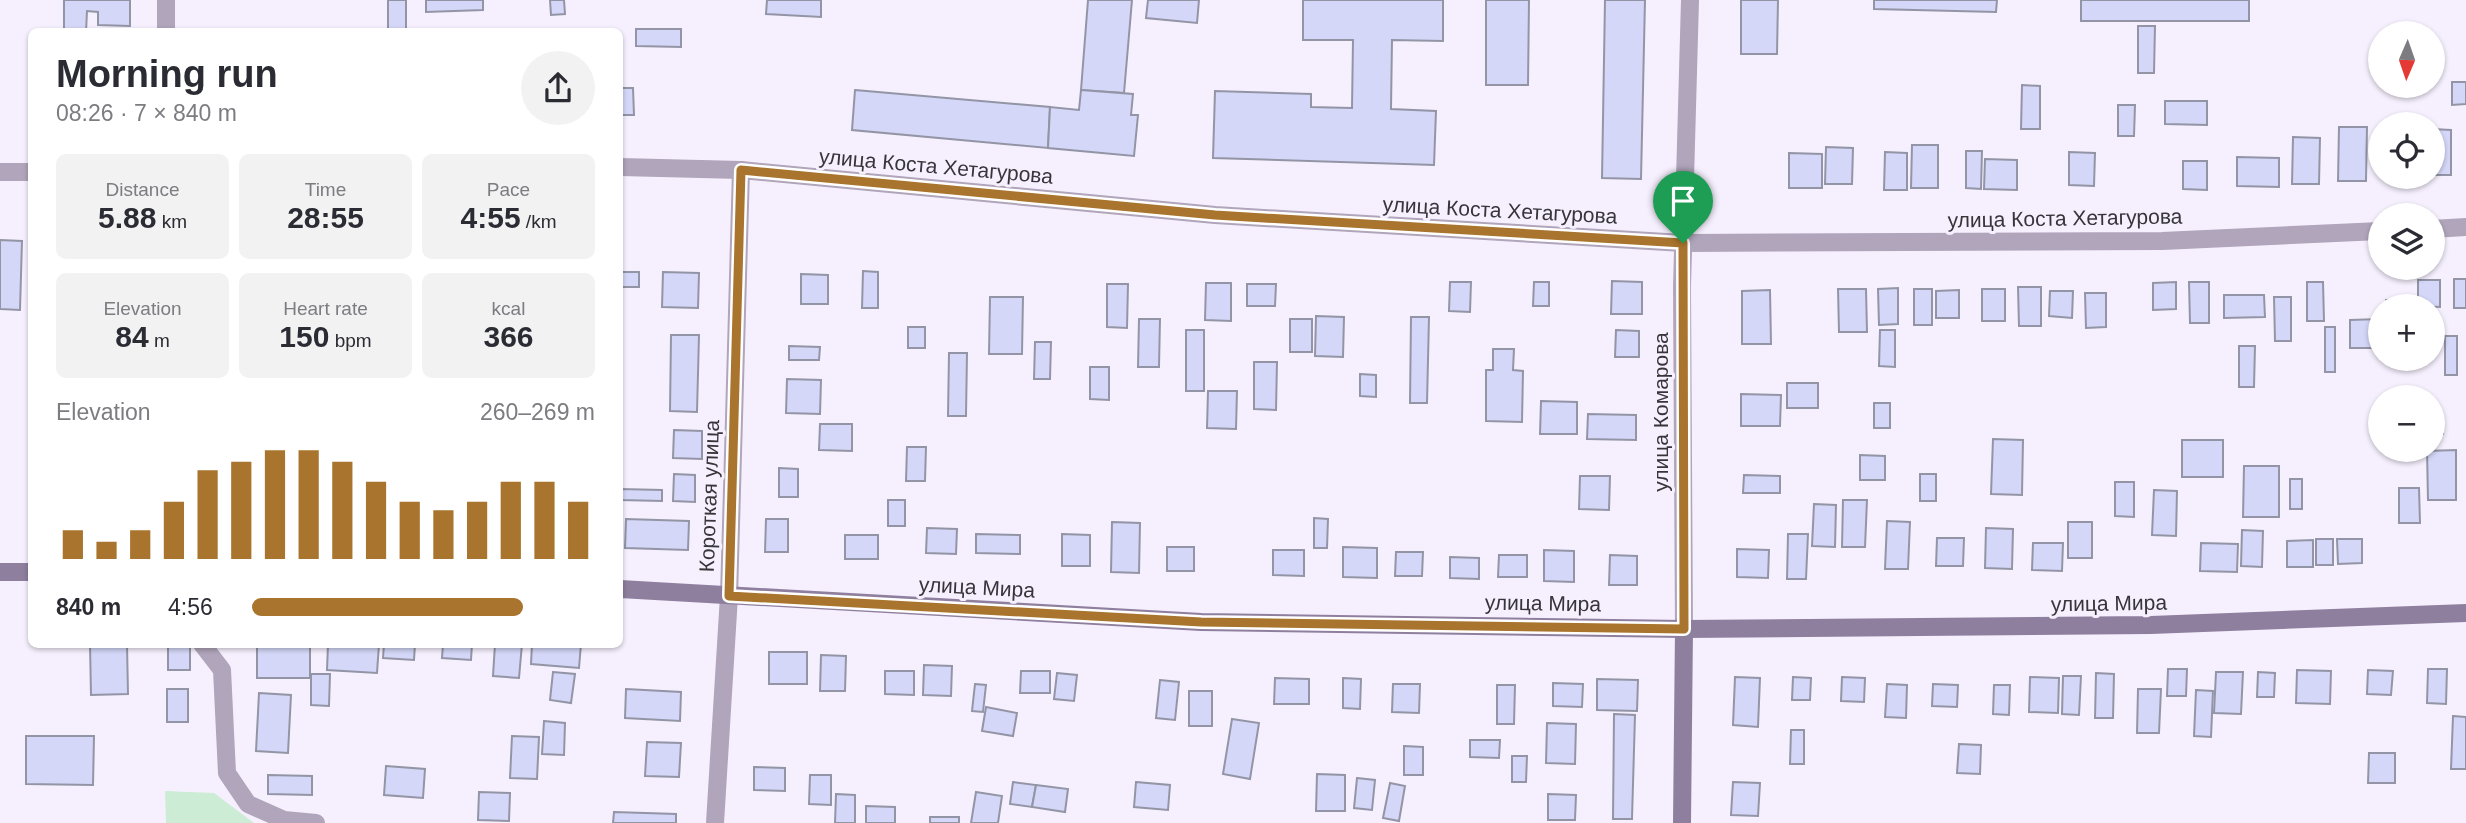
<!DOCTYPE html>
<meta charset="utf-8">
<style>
body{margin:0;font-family:Helvetica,sans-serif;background:#f2f2f3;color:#2b2b33;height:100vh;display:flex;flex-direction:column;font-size:26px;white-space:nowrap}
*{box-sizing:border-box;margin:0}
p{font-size:23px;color:#7c7c81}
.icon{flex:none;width:38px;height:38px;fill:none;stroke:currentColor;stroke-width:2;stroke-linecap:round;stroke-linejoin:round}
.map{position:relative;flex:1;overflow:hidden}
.drawer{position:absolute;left:28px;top:28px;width:595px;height:620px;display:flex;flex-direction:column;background:#fff;border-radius:10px;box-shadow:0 2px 5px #0004}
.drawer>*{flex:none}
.needle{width:46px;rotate:182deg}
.buttons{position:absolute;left:2368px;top:21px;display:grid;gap:14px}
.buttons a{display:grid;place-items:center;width:77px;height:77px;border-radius:50%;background:#fff;box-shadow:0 2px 5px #0004;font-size:35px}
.pin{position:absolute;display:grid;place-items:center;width:60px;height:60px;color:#fff;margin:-72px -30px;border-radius:50% 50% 50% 0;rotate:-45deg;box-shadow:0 0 7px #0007}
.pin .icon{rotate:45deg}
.round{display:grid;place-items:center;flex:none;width:74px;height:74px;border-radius:37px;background:#f2f2f3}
.overview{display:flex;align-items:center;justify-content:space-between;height:119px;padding:0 28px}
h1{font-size:38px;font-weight:700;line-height:52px}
.stats{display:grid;grid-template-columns:repeat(3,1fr);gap:10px;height:119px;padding:7px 28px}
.stats div{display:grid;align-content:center;border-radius:10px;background:#f2f2f3;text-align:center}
.stats b{font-size:30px;font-weight:700}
.stats small{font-size:19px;font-weight:400}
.stats p{font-size:19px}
.chart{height:196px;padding:14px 28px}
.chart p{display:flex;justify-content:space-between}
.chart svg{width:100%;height:126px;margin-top:7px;stroke:#a9742d;stroke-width:6}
ul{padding:0 28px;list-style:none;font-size:23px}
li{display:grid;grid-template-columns:112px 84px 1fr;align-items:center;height:52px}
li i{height:18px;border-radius:9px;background:#a9742d}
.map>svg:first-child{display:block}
.green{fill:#ccecd5}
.building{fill:#d4d7f7;stroke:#9395a6;stroke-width:2}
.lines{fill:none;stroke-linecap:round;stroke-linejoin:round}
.minor{stroke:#b0a5ba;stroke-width:18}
.tertiary{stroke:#b0a5ba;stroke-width:18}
.secondary{stroke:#8f7f9e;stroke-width:18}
.route-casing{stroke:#fff;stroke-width:14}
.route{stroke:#a9742d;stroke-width:9}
.labels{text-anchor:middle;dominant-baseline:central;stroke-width:6;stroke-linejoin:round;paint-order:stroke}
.street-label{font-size:21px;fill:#37343a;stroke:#f6f0fe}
</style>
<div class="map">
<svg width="2466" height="823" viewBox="0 0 2466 823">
<rect width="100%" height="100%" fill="#f6f0fe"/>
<!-- green -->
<path class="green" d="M 165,791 L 214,793 L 254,823 L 166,823 Z"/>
<!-- building -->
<g class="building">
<path d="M 64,0 L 130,0 L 130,26 L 98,25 L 98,12 L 87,11 L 86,32 L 64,32 Z"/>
<rect x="388" y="0" width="18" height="32"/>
<path d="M 426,0 L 483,0 L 483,10 L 426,12 Z"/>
<path d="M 550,0 L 564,0 L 565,14 L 551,15 Z"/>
<path d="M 767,0 L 821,0 L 821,17 L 766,14 Z"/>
<path d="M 1088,0 L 1132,0 L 1124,93 L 1081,90 Z"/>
<path d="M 1148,0 L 1199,0 L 1197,23 L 1146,18 Z"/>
<path d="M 1303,0 L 1443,0 L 1443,41 L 1392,40 L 1391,109 L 1436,111 L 1434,165 L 1213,158 L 1215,91 L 1311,94 L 1311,107 L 1352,108 L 1353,40 L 1303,40 Z"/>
<path d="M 1486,0 L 1529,0 L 1528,85 L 1486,85 Z"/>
<path d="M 1605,0 L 1645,0 L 1641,179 L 1602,178 Z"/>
<path d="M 1741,0 L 1778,0 L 1777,54 L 1741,54 Z"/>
<path d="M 1874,0 L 1997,0 L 1996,12 L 1874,9 Z"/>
<rect x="2081" y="0" width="168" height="21"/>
<path d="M 2138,26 L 2155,26 L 2154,73 L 2138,73 Z"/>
<path d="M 636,29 L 681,29 L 681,47 L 636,46 Z"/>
<path d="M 2452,82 L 2466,82 L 2466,104 L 2452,105 Z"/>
<path d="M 2022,85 L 2040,86 L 2040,129 L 2021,129 Z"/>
<path d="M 620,88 L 633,88 L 634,115 L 620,115 Z"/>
<path d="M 855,90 L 1050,107 L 1048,148 L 852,130 Z"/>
<path d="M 1081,90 L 1133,94 L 1131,115 L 1138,115 L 1134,156 L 1048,148 L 1050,107 L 1079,110 Z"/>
<path d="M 2165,101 L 2207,101 L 2207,125 L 2165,124 Z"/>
<path d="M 2118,105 L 2135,105 L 2134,136 L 2118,136 Z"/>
<path d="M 2339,127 L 2367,127 L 2366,181 L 2338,181 Z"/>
<path d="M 2432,129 L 2451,130 L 2451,175 L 2432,175 Z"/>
<path d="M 2293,137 L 2320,138 L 2319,184 L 2292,184 Z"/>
<path d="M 1912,145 L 1938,145 L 1938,188 L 1911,188 Z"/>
<path d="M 1826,147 L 1853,148 L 1852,184 L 1825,184 Z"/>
<path d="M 1966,151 L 1982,151 L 1981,189 L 1966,188 Z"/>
<path d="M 1885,152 L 1907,153 L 1907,190 L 1884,190 Z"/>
<path d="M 2069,152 L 2095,153 L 2094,186 L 2069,185 Z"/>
<path d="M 1789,153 L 1822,154 L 1822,188 L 1789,188 Z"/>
<path d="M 2237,157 L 2279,158 L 2279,187 L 2237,186 Z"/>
<path d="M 1985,159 L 2017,160 L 2017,190 L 1984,189 Z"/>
<path d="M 2183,161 L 2207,161 L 2207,190 L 2183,189 Z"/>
<path d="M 0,240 L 22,241 L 20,310 L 0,309 Z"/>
<path d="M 863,271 L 878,272 L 878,308 L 862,308 Z"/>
<rect x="620" y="272" width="19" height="15"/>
<path d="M 663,272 L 699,273 L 698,308 L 662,307 Z"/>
<path d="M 801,274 L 828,275 L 828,304 L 801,304 Z"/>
<rect x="2454" y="279" width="12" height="29"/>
<path d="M 2418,280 L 2440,280 L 2440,307 L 2418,306 Z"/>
<path d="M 1612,281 L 1642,282 L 1642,314 L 1611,314 Z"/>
<path d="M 1450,282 L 1471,282 L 1470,312 L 1449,311 Z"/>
<path d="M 1534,282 L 1549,282 L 1549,306 L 1533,306 Z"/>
<path d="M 2176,282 L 2176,309 L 2153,310 L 2153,283 Z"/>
<path d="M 2189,282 L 2209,282 L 2209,323 L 2190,323 Z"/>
<path d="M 2307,282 L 2323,282 L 2324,321 L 2307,321 Z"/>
<path d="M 1206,283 L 1231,283 L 1231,321 L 1205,320 Z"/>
<path d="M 1107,284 L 1128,284 L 1127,328 L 1107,327 Z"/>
<path d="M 1247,284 L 1276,284 L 1275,306 L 1247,306 Z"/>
<path d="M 2018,287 L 2041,287 L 2041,326 L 2019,326 Z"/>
<path d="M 1898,288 L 1898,324 L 1879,325 L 1878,289 Z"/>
<path d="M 1838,289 L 1866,289 L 1867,332 L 1839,332 Z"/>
<rect x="1914" y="289" width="18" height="36"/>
<rect x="1982" y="289" width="23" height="32"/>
<path d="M 1770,290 L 1771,344 L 1742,344 L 1742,291 Z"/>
<path d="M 1959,290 L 1959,318 L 1936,318 L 1936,291 Z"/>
<path d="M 2050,291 L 2073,291 L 2072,318 L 2049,316 Z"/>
<path d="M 2085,293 L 2106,293 L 2106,327 L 2086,328 Z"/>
<path d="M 2224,295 L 2264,295 L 2265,317 L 2224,318 Z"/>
<path d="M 990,297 L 1023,297 L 1022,354 L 989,354 Z"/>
<path d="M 2274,297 L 2291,297 L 2291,341 L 2275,341 Z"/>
<rect x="2386" y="300" width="26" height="6"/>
<path d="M 1316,316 L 1344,317 L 1343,357 L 1315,356 Z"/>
<path d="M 1411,317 L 1429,317 L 1427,403 L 1410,403 Z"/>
<path d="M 1139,319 L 1160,319 L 1159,367 L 1138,367 Z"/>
<rect x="1290" y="319" width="22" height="33"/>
<path d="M 2380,319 L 2380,348 L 2350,348 L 2350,320 Z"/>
<rect x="908" y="327" width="17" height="21"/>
<rect x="2325" y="327" width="10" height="45"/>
<rect x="1186" y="330" width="18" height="61"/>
<path d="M 1616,330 L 1639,331 L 1639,357 L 1615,357 Z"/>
<path d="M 1880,330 L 1895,330 L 1895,367 L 1879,366 Z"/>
<path d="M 671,335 L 699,335 L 697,412 L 670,411 Z"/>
<rect x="2445" y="336" width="12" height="39"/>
<path d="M 1035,342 L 1051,342 L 1050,379 L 1034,379 Z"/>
<path d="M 789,346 L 820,347 L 819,360 L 789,360 Z"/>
<path d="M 2239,346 L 2255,346 L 2254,387 L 2239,387 Z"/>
<path d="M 1493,349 L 1514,349 L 1513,370 L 1523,371 L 1522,422 L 1486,421 L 1486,370 L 1493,370 Z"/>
<path d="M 949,353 L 967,353 L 966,416 L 948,416 Z"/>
<path d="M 1254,362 L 1277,362 L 1276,410 L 1254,409 Z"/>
<path d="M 1090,367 L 1109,367 L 1109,400 L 1090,399 Z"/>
<path d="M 1360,374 L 1376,375 L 1376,397 L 1360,396 Z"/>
<path d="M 787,379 L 821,380 L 820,414 L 786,413 Z"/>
<rect x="1787" y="383" width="31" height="25"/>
<path d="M 1208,391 L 1237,391 L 1236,429 L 1207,428 Z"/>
<path d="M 1741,394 L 1781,395 L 1780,426 L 1741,426 Z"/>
<path d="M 1541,401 L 1577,402 L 1577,434 L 1540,434 Z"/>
<rect x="1874" y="403" width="16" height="25"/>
<path d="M 1588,414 L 1636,415 L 1636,440 L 1587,439 Z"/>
<rect x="2432" y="421" width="11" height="13"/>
<path d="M 820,424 L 852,424 L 852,451 L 819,450 Z"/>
<path d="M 674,430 L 702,431 L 702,459 L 673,458 Z"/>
<path d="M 1993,439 L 2023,440 L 2022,495 L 1991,494 Z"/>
<rect x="2182" y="440" width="41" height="37"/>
<path d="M 907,447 L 926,447 L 925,481 L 906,481 Z"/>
<path d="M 2456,450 L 2456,500 L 2428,500 L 2427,451 Z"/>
<path d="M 1860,455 L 1885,456 L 1885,480 L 1860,480 Z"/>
<path d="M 2244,466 L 2279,466 L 2279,517 L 2243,517 Z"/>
<path d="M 779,468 L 798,469 L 798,497 L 779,497 Z"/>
<path d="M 674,474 L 695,475 L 695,502 L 673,501 Z"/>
<rect x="1920" y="474" width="16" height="27"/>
<path d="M 1744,475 L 1780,476 L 1780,493 L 1743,493 Z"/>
<path d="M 1580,476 L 1610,476 L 1609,510 L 1579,509 Z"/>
<rect x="2290" y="479" width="12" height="30"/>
<path d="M 2115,482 L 2134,482 L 2134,517 L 2115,516 Z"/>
<path d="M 2399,488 L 2419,488 L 2420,523 L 2399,523 Z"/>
<path d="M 620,489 L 662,490 L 662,501 L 620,500 Z"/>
<path d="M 2154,490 L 2177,491 L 2176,536 L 2152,535 Z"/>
<rect x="888" y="500" width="17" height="26"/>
<path d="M 1843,500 L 1867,500 L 1865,547 L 1842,547 Z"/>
<path d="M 1814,504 L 1836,505 L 1835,547 L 1812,546 Z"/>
<path d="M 1314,518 L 1328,519 L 1327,548 L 1314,548 Z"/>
<path d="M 626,519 L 689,521 L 688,550 L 625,548 Z"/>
<path d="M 766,519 L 788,519 L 788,552 L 765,552 Z"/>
<path d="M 1887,521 L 1910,522 L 1908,569 L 1885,569 Z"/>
<path d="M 1112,522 L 1140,523 L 1139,573 L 1111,572 Z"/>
<rect x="2068" y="522" width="24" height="36"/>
<path d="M 927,528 L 957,529 L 956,554 L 926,553 Z"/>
<path d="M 1986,528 L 2013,529 L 2012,569 L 1985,568 Z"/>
<path d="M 2242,530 L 2263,531 L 2262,567 L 2241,566 Z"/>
<path d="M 976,534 L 1020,535 L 1020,554 L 976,553 Z"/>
<path d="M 1062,534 L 1090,535 L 1090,566 L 1062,566 Z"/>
<path d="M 1788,534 L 1808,534 L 1806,579 L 1787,579 Z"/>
<rect x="845" y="535" width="33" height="24"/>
<path d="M 1937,538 L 1964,538 L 1963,566 L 1936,566 Z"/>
<rect x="2316" y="539" width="17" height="26"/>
<path d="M 2337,539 L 2362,539 L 2362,563 L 2338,564 Z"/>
<path d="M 2313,540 L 2313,567 L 2287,567 L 2287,541 Z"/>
<path d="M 2033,543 L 2063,543 L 2062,571 L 2032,570 Z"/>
<path d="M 2201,543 L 2238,544 L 2237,572 L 2200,571 Z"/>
<rect x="1167" y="547" width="27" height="24"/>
<path d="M 1343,547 L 1377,548 L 1377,578 L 1343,577 Z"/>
<path d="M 1737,549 L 1769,550 L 1768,578 L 1737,577 Z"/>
<path d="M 1273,550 L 1304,550 L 1304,576 L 1273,575 Z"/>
<path d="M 1544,550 L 1574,551 L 1574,582 L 1544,581 Z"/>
<path d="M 1396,552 L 1423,552 L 1422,576 L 1395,576 Z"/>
<path d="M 1499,555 L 1527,555 L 1527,577 L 1498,577 Z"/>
<path d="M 1610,555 L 1637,556 L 1637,585 L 1609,585 Z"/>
<path d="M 1450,557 L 1479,558 L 1479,579 L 1450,578 Z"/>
<path d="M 90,644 L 127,644 L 128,694 L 91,695 Z"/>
<rect x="168" y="644" width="22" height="26"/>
<rect x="257" y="644" width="53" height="34"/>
<path d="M 328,644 L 379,644 L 377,673 L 327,670 Z"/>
<path d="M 384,644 L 415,644 L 414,660 L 383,658 Z"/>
<path d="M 443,644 L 472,644 L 471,660 L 442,658 Z"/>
<path d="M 495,644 L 522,644 L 519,678 L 493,676 Z"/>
<path d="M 532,644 L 581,644 L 579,668 L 531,664 Z"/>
<rect x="769" y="652" width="38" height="32"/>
<path d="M 821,655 L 846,656 L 845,691 L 820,691 Z"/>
<path d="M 924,665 L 952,666 L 951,696 L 923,695 Z"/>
<path d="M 2168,669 L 2187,669 L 2186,696 L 2167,696 Z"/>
<path d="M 2428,669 L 2447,669 L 2446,704 L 2427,703 Z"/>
<path d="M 2297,670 L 2331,671 L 2330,704 L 2296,703 Z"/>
<path d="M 2368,670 L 2393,671 L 2391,695 L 2367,694 Z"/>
<path d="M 885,671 L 914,671 L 914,695 L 885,694 Z"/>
<path d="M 1021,671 L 1050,671 L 1050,693 L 1020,693 Z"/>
<path d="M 553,672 L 575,674 L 571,703 L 550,700 Z"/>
<path d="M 2216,672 L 2243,672 L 2241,714 L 2214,713 Z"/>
<path d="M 2258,672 L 2275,673 L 2274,697 L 2257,697 Z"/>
<path d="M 1057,673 L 1077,675 L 1074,701 L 1054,699 Z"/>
<path d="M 2096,673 L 2114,674 L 2113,718 L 2095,718 Z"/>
<path d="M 311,674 L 330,674 L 329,706 L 311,705 Z"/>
<path d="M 2063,676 L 2081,676 L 2079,715 L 2062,714 Z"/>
<path d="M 1735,677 L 1760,678 L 1758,727 L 1733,725 Z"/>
<path d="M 1793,677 L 1811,678 L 1810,700 L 1792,700 Z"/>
<path d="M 1842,677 L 1865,678 L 1864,702 L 1841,701 Z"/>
<path d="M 2030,677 L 2059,678 L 2058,713 L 2029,712 Z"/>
<path d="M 1275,678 L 1309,679 L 1309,704 L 1274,704 Z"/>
<path d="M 1343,678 L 1361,679 L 1360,709 L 1343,708 Z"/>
<path d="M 1597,679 L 1638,680 L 1637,711 L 1597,710 Z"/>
<path d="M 1160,680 L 1179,682 L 1175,720 L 1156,718 Z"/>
<path d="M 1553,683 L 1583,684 L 1582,707 L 1553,706 Z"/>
<path d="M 975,684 L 986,685 L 983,712 L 972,711 Z"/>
<path d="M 1393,684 L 1420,684 L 1419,713 L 1392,712 Z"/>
<path d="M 1887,684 L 1907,685 L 1906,718 L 1885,717 Z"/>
<path d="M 1933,684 L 1958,685 L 1957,707 L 1932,706 Z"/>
<path d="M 1497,685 L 1515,685 L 1514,724 L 1497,724 Z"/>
<path d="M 1994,685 L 2010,685 L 2009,715 L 1993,714 Z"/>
<rect x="167" y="689" width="21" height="33"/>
<path d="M 626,689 L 681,692 L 680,721 L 625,718 Z"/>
<path d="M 2138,689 L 2161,689 L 2159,733 L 2137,733 Z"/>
<path d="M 2196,690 L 2213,691 L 2211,737 L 2194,736 Z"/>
<rect x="1189" y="691" width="23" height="35"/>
<path d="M 259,693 L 291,695 L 288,753 L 256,751 Z"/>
<path d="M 986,707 L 1017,713 L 1013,736 L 982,731 Z"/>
<path d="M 1614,714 L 1635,715 L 1632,819 L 1613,819 Z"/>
<path d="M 2453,716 L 2466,717 L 2466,769 L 2451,769 Z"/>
<path d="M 1232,719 L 1259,723 L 1250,779 L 1223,774 Z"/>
<path d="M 544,721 L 565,723 L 564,755 L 542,754 Z"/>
<path d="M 1547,723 L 1576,724 L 1575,764 L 1546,763 Z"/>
<path d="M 1791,730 L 1804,730 L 1804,764 L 1790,764 Z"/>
<path d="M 26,736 L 94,736 L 93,785 L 26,784 Z"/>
<path d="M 512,736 L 539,737 L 537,779 L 510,778 Z"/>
<path d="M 1470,740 L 1500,740 L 1499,758 L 1470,757 Z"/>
<path d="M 647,742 L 681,743 L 679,777 L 645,776 Z"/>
<path d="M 1959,744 L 1981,745 L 1980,774 L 1957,773 Z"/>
<path d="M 1404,746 L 1423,747 L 1423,775 L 1404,775 Z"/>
<path d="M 2369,753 L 2395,753 L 2395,783 L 2368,783 Z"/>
<path d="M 1512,756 L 1527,756 L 1526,782 L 1512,782 Z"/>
<path d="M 386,766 L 425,769 L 423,798 L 384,795 Z"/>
<path d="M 754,767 L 785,768 L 785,791 L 754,790 Z"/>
<path d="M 1317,774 L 1345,775 L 1345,811 L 1316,811 Z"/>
<path d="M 268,775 L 312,776 L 312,795 L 268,794 Z"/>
<path d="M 810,775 L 831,775 L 831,805 L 809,804 Z"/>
<path d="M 1357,778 L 1375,780 L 1372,810 L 1354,808 Z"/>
<path d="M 1013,782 L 1036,785 L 1032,807 L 1010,804 Z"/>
<path d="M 1136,782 L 1170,785 L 1168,810 L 1134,807 Z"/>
<path d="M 1733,782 L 1760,783 L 1758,816 L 1731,815 Z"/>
<path d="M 1390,783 L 1405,786 L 1399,821 L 1383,818 Z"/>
<path d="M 1036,785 L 1068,789 L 1065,812 L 1032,807 Z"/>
<path d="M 479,792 L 510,793 L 509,821 L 478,820 Z"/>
<path d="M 976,792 L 1002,796 L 998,823 L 971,823 Z"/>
<path d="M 836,794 L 855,795 L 855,823 L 835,823 Z"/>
<path d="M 1548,794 L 1576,795 L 1575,820 L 1548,820 Z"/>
<path d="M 866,806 L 895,807 L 895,823 L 866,823 Z"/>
<path d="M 614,812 L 676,814 L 676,823 L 613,823 Z"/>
<rect x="930" y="817" width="29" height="6"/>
</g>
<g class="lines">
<!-- minor -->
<g class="minor">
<path d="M 166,0 L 166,32"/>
<path d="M 620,167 L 741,170 L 1215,215 L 1683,243 L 2162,241 L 2380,231"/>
<path d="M 0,172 L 32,172"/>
<path d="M 2432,229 L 2466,227"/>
<path d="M 202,644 L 222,670 L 227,773 L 248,804 L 284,820 L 316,823"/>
<path d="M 715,823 L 729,596 L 741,170"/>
</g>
<!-- tertiary -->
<path class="tertiary" d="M 1684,629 L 1682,287 L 1690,0"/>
<!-- secondary -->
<g class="secondary">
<path d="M 0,572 L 32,572"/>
<path d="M 620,589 L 1201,622 L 1684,629 L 2151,625 L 2466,613"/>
<path d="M 1682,823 L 1684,629"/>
</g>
</g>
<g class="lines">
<defs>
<path id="route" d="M 741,170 L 1215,215 L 1683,243 L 1684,629 L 1201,622 L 729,596 Z"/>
</defs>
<!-- route casing -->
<use href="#route" class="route-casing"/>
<!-- route -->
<use href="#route" class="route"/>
</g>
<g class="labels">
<!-- street labels -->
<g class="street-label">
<text transform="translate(936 166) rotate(5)">улица Коста Хетагурова</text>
<text transform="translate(1500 210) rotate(3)">улица Коста Хетагурова</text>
<text transform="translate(2065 218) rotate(-1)">улица Коста Хетагурова</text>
<text transform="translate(1660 412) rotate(-90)">улица Комарова</text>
<text transform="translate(709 496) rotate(-88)">Короткая улица</text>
<text transform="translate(977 587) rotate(3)">улица Мира</text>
<text transform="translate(1543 603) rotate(1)">улица Мира</text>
<text transform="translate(2109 603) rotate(-1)">улица Мира</text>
</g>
</g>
</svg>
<div class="buttons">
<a><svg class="needle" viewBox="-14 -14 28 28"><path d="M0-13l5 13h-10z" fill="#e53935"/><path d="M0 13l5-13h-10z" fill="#7c7c81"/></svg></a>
<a><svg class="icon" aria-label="locate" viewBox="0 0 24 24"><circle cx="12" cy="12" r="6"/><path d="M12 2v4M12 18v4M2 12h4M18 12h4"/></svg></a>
<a><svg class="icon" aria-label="layers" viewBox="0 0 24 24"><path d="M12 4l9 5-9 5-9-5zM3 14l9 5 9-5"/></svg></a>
<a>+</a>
<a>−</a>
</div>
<div class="pin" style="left:1683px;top:243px;background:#1e9e55"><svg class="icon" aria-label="arrive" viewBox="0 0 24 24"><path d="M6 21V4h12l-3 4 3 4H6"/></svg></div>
<section class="drawer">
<div class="overview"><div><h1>Morning run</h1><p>08:26 · 7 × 840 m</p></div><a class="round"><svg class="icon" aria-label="share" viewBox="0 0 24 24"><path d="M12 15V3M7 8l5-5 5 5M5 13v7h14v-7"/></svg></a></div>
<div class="stats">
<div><p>Distance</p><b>5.88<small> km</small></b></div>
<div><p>Time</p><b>28:55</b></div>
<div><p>Pace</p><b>4:55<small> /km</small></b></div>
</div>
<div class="stats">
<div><p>Elevation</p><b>84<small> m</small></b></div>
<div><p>Heart rate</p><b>150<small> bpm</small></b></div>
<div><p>kcal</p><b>366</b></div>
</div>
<div class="chart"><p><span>Elevation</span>260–269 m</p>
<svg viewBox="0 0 160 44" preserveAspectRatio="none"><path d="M5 44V34M15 44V38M25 44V34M35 44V24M45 44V13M55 44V10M65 44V6M75 44V6M85 44V10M95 44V17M105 44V24M115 44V27M125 44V24M135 44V17M145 44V17M155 44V24"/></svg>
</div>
<ul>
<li><b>840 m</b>4:56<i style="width:79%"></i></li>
</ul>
</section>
</div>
